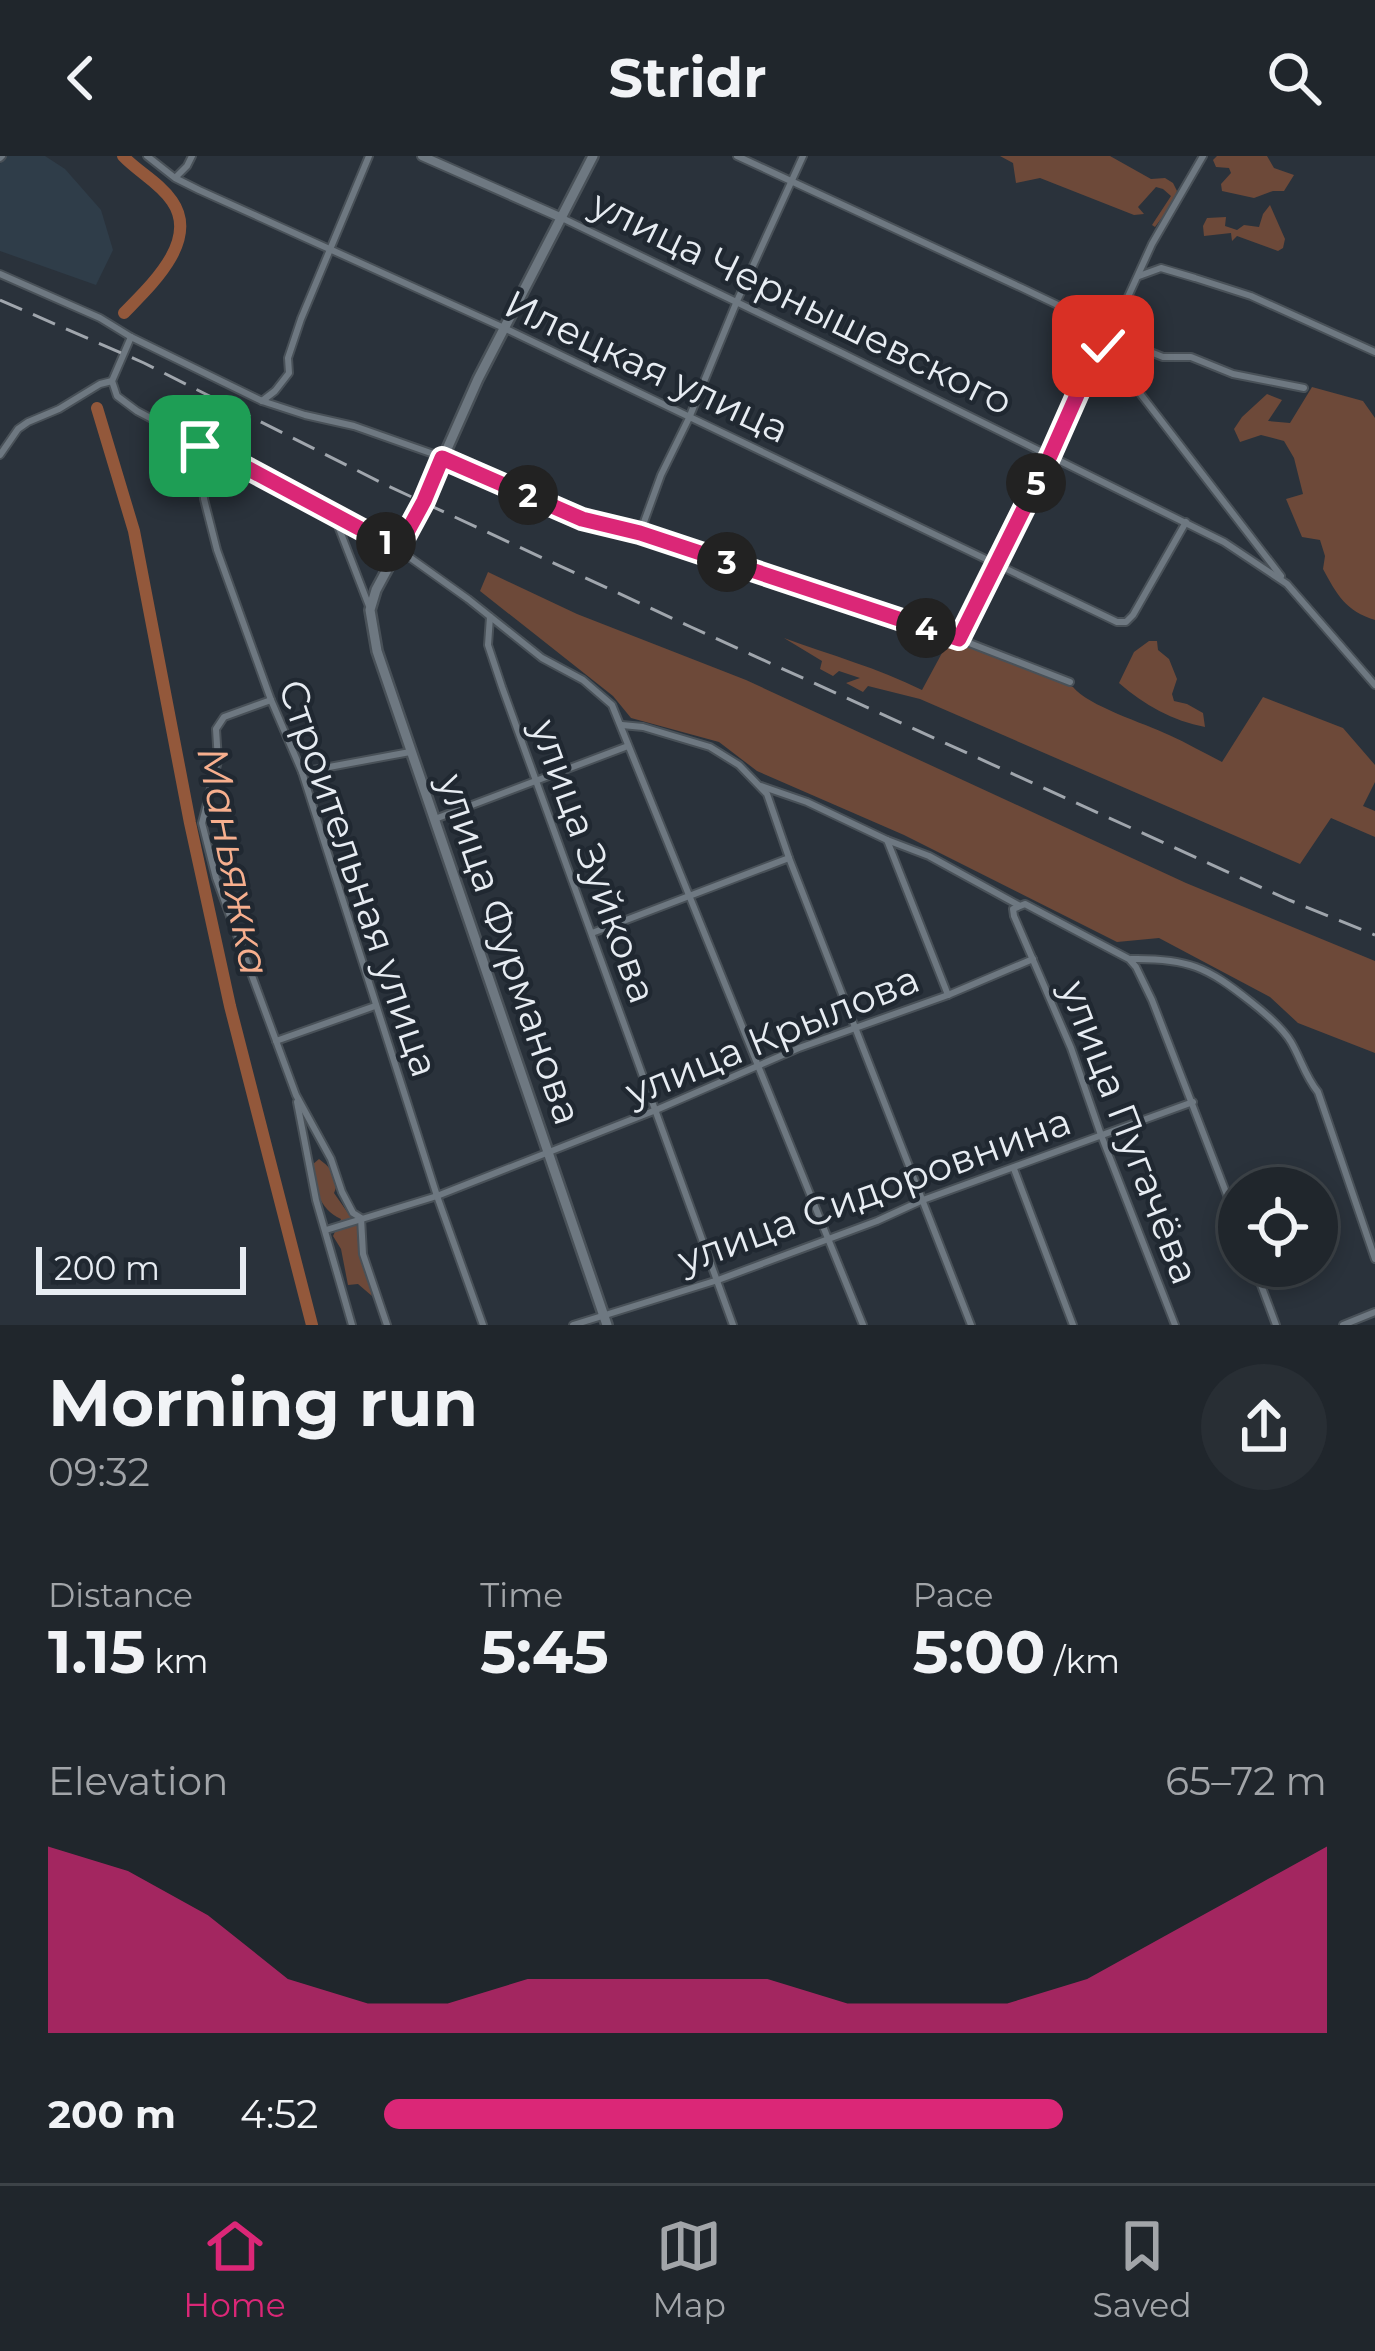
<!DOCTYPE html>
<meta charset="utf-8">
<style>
body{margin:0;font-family:Montserrat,sans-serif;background:#282e34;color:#f1f3f6;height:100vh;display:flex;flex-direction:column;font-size:45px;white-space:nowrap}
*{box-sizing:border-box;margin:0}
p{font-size:39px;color:#a2a5a9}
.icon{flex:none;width:66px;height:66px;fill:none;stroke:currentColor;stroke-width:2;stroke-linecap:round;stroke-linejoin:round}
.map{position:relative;height:1169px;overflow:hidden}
.sheet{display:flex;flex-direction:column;background:#20262c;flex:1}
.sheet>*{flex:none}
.fabs{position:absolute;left:1218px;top:1011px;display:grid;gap:24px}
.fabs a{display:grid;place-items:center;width:120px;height:120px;border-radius:50%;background:#20262c;box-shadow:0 6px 18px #0003,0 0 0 3px #3d4348;font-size:60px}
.scale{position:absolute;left:36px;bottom:30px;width:210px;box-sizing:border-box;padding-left:12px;border:6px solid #e7ecf2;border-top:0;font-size:33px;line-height:42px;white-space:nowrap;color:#e7ecf2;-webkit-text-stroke:9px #202831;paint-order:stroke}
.pin{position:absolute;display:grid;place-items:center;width:102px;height:102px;color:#fff;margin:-51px;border-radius:24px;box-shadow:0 6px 18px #0006}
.km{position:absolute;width:60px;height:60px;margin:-30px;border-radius:50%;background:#222;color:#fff;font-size:33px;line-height:60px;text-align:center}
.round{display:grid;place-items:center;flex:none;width:126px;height:126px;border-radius:63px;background:#282e34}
.head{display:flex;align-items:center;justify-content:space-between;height:204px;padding:0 48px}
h1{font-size:66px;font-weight:700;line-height:90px}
.stats{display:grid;grid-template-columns:repeat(3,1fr);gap:18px;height:204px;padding:12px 48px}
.stats div{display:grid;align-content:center}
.stats b{font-size:60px;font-weight:700}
.stats small{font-size:33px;font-weight:400}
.stats p{font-size:33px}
.chart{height:336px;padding:24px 48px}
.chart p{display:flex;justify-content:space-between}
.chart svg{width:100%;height:216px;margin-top:12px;fill:#db2777;opacity:.7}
ul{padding:0 48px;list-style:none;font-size:39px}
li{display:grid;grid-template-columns:192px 144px 1fr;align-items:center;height:90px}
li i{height:30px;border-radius:15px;background:#db2777}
header{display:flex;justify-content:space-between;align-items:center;height:156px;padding:0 48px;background:#20262c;font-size:54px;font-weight:700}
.tab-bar{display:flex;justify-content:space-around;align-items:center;height:168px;border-top:3px solid #3d4348;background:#20262c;font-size:33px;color:#a2a5a9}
.tab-bar a{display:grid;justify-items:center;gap:6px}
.tab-bar .active{color:#db2777}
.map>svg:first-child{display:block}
.built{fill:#2f3d49}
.green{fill:#6d4939}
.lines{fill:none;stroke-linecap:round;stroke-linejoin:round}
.river{stroke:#93583b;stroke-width:12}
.minor-casing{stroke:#495158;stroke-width:10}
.tertiary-casing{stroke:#495158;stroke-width:12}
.secondary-casing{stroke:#495158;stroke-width:14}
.minor{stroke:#6e7881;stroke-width:6}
.tertiary{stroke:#6e7881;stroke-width:8}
.secondary{stroke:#6e7881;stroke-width:9}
.rail{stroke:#a0a6ad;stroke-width:3;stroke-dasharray:24 12;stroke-linecap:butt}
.route-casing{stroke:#fff;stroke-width:24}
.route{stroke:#db2777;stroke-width:15}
.labels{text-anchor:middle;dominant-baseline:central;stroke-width:9;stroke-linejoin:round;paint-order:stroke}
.street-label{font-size:39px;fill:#e7ecf2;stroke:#202831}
.water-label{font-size:42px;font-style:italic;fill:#f7af8e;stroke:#202831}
</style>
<header><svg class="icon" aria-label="back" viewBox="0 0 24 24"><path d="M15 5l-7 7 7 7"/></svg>Stridr<svg class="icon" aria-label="search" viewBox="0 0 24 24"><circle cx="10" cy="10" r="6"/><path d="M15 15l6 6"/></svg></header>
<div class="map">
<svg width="1375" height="1169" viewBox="0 0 1375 1169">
<rect width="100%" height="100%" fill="#2a323b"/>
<!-- built -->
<path class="built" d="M 5,0 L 45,0 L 65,13 L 101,54 L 113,94 L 96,129 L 0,95 L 0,8 Z"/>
<!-- green -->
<g class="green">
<path d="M 1000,0 L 1110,0 L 1151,23 L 1165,22 L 1173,27 L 1177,35 L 1172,48 L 1155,71 L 1152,69 L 1171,40 L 1163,33 L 1156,31 L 1138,51 L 1144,58 L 1134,59 L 1040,22 L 1016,27 L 1013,7 Z"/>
<path d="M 1217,0 L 1267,0 L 1274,12 L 1294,19 L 1284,35 L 1273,35 L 1254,42 L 1222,35 L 1221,28 L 1231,17 L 1229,12 L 1216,11 L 1213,4 Z"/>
<path d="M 1270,49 L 1285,83 L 1283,92 L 1278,95 L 1237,80 L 1232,85 L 1231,77 L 1204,80 L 1203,70 L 1207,62 L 1226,61 L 1225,70 L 1237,74 L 1244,69 L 1259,71 L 1263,58 Z"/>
<path d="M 1312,231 L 1363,245 L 1375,262 L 1375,464 C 1346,455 1337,439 1323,413 L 1325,400 L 1320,384 L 1302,381 L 1286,343 L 1303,338 L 1294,302 L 1284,285 L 1261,279 L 1240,286 L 1234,273 L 1242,261 L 1267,238 L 1282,244 L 1268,265 L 1290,267 Z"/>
<path d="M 488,416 L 577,458 L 746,524 L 1186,727 L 1375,805 L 1375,897 L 1298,867 L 1270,841 L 1159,782 L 1117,786 L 904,679 L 757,615 L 719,586 L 631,562 L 613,540 L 480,435 Z"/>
<path d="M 784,482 C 830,499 878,512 922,534 L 949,484 L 1073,531 C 1088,550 1144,567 1169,579 C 1187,587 1204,597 1222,606 L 1263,541 L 1343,572 L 1375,609 L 1375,626 L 1363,650 L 1375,655 L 1375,681 L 1331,662 L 1300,708 L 920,543 L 868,530 L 863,536 L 846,527 L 860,522 L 839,515 L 833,520 L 820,513 L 822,505 Z"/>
<path d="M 1149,485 L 1157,485 L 1158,494 L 1169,503 L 1177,523 L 1172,538 L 1174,545 L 1187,548 L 1203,557 L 1205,571 C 1173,565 1144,549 1119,527 L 1134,496 Z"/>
<path d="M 319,1003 C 331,1012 341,1022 334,1037 L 357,1070 L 358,1086 L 372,1140 L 358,1128 L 348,1129 L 341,1093 L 333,1080 L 341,1063 C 319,1053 314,1031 312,1009 Z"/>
</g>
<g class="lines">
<!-- river -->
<g class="river">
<path d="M 123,0 C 138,16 159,26 172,45 C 200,85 150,130 124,157"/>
<path d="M 97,252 L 134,375 L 190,667 L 230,850 L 312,1169"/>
</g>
<defs>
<g id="minor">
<path d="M 147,0 L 175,22 L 199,34 L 504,172 L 1117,466 L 1126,466 L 1133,459 L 1186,366"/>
<path d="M 737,0 L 1022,132 L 1066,153 L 1085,166 L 1281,420"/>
<path d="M 0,2 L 2,0"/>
<path d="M 176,21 L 187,10 L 192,0"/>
<path d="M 562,62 L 844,198 L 1224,386 L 1287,428 L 1375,529"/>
<path d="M 0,118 L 100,162 L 131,181 L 262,245 L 305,259 L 354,270 L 442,301 L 582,363 L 640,377 L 959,483 L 1070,526"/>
<path d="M 1139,120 L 1161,112 L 1195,122 L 1251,140 L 1375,196"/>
<path d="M 1090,172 L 1163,201 L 1191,201 L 1233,218 L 1304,232"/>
<path d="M 131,181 L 112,225 L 117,240 L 137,255 L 398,393 L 468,443 L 542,502 L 583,524 L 612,549 L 863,1169"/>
<path d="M 262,245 L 275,235 L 289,217 L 288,202 L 301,163 L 369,0"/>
<path d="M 200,290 L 204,343 L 217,394 L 271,544 L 302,616 L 437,1040 L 483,1169"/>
<path d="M 0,299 L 18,273 L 28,266 L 59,253 L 100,228 L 112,225"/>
<path d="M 335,362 L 369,450"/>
<path d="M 640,377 L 661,319 L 689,262 L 737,145 L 803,0"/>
<path d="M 490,461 L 488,489 L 502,531 L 733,1169"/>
<path d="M 959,483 L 1050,300 L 1089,211 L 1122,154 L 1152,88 L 1203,0"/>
<path d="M 271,544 L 224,561 L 216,573 L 218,605 L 202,667 L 216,722 L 296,939 L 331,1003 L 342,1036 L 353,1057 L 361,1062 L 363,1098 L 387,1169"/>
<path d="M 622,569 L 643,571 L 710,591 L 739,609 L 767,638 L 789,702 L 971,1169"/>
<path d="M 302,616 L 410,596"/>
<path d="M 761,630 L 807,646 L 887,684 L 929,700 L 1020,750 L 1025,748 L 1129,803 L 1136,811 L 1152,844 L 1239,1070"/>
<path d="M 435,663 L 628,590"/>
<path d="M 887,684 L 948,839"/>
<path d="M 1018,751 L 1013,753 L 1014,760 L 1071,892 L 1101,979 L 1175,1169"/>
<path d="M 592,777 L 789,702"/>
<path d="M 1131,803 C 1188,802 1207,811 1251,846 C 1265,857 1282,871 1291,886 C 1301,903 1305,920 1318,936 L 1375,1103"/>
<path d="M 276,885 L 375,850"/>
<path d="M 297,946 L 316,1044 L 352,1169"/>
<path d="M 1014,1013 L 1073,1169"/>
<path d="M 326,1074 L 437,1040 L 656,954 L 799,892 L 948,839 L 1033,803"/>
<path d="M 1254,1110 L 1276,1169"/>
<path d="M 573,1169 L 718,1124 L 877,1065 L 923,1044 L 1193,946"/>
<path d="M 1343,1169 L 1375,1156"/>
</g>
<path id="tertiary" d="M 422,0 L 562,62"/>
<path id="secondary" d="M 593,0 L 478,223 L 424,345 L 376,434 L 370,454 L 377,495 L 607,1169"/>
</defs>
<!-- minor casing -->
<use href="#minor" class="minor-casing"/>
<!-- tertiary casing -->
<use href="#tertiary" class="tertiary-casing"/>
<!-- secondary casing -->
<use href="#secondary" class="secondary-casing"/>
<!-- minor -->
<use href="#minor" class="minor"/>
<!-- tertiary -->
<use href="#tertiary" class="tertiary"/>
<!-- secondary -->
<use href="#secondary" class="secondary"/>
<!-- rail -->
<path class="rail" d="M 0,144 L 144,207 L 386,329 L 691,471 L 1289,744 L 1375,779"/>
</g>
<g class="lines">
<defs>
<path id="route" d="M 200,290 L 232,304 L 398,393 L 424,345 L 442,302 L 582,363 L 640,377 L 959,483 L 1050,300 L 1089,212 L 1103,190"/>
</defs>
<!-- route casing -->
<use href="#route" class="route-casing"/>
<!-- route -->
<use href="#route" class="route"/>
</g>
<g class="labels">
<!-- street labels -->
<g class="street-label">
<text transform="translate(802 146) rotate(26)">улица Чернышевского</text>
<text transform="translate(647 210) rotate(25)">Илецкая улица</text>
<text transform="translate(594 705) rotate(70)">улица Зуйкова</text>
<text transform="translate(359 722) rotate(71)">Строительная улица</text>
<text transform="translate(510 793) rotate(71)">улица Фурманова</text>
<text transform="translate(772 879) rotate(-22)">улица Крылова</text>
<text transform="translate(1130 976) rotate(69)">улица Пугачёва</text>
<text transform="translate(874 1034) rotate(-20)">улица Сидоровнина</text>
</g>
<!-- water labels -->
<g class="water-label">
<text transform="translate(234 705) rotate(79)">Маньяжка</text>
</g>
</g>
</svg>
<div class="fabs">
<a><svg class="icon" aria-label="locate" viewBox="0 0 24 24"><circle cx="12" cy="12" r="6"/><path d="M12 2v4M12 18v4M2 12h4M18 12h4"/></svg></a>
</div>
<div class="scale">200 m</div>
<div class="pin" style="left:200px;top:290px;background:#1e9e55"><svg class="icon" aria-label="arrive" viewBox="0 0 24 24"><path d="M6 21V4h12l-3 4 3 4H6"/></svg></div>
<div class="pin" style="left:1103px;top:190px;background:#d93025"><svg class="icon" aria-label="check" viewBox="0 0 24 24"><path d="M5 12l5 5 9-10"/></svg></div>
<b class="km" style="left:386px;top:386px">1</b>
<b class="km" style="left:528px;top:339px">2</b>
<b class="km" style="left:727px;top:406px">3</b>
<b class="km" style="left:926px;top:472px">4</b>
<b class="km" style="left:1036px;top:327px">5</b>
</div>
<section class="sheet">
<div class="head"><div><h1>Morning run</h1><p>09:32</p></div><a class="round"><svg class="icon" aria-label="share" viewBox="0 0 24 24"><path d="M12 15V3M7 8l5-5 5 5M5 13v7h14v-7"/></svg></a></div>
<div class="stats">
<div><p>Distance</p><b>1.15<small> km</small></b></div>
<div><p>Time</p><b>5:45</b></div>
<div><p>Pace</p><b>5:00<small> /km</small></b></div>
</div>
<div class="chart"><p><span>Elevation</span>65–72 m</p>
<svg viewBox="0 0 160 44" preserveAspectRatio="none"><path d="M0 44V6L10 11L20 20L30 33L40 38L50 38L60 33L70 33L80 33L90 33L100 38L110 38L120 38L130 33L140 24L150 15L160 6V44z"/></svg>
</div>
<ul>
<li><b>200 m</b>4:52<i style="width:72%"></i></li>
</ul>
</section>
<nav class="tab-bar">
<a class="active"><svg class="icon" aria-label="home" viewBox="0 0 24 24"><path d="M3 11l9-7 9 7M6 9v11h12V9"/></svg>Home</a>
<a><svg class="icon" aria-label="map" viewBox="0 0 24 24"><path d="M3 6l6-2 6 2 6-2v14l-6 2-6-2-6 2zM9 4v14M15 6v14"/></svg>Map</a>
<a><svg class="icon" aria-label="saved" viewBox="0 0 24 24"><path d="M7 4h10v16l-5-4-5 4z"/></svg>Saved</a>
</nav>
